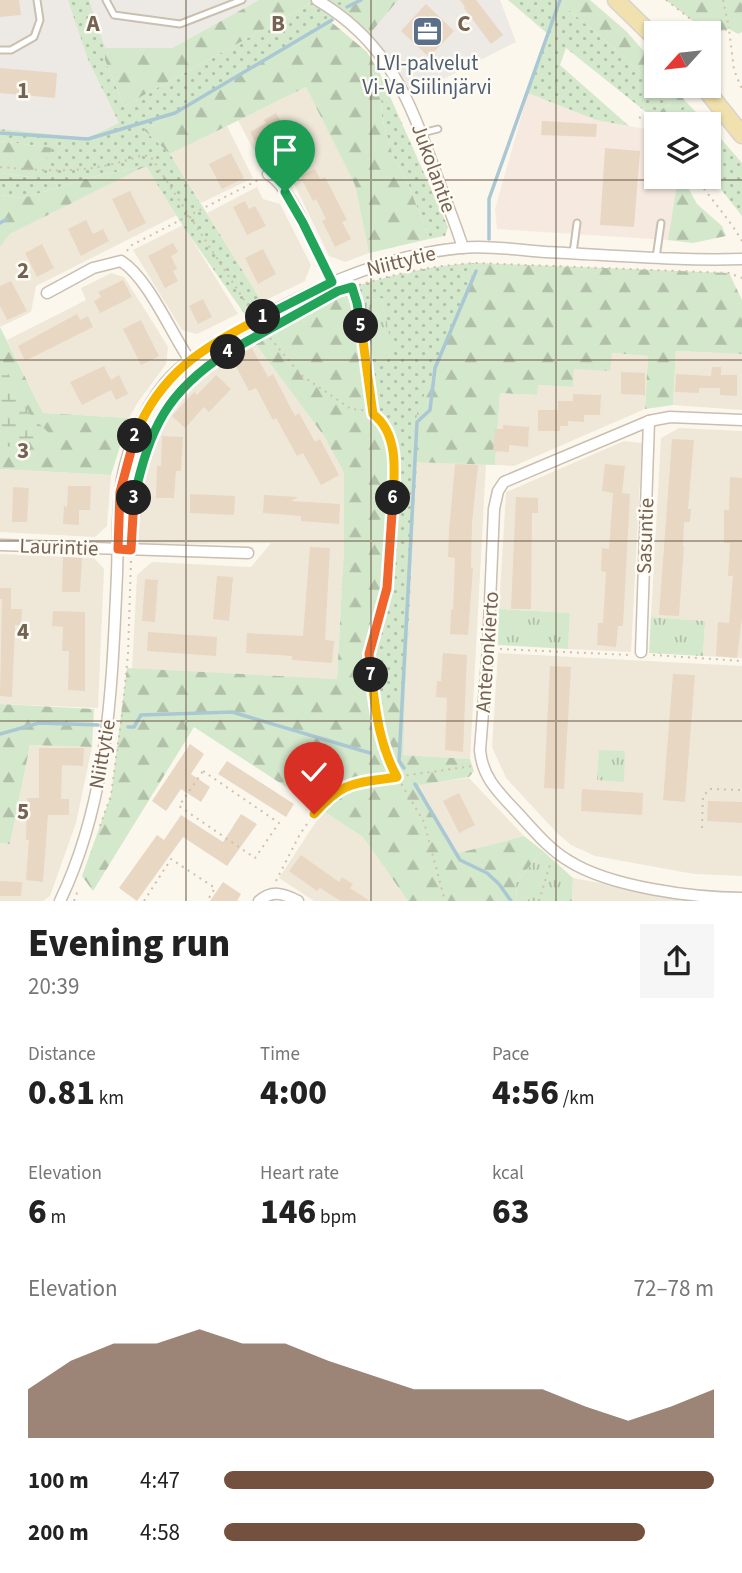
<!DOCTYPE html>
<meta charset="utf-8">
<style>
body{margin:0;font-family:"Source Sans 3",sans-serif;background:#f6f6f6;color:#222;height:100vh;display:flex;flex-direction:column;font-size:26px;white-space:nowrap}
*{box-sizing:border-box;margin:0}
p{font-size:23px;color:#767676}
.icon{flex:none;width:38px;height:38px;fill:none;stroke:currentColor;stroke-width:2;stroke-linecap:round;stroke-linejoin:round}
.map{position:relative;height:901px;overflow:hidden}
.sheet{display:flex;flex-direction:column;background:#fff;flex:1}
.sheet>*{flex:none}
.needle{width:46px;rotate:243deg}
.fabs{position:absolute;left:644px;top:21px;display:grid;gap:14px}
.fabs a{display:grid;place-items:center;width:77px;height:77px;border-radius:0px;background:#fff;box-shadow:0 2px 5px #0004;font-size:35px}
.pin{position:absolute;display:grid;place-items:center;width:60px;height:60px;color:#fff;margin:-72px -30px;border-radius:50% 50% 50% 0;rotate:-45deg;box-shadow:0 0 7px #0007}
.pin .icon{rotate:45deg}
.km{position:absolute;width:35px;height:35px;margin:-18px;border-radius:50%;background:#222;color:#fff;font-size:19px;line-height:35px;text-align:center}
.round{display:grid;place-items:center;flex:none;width:74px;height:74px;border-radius:0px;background:#f6f6f6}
.headline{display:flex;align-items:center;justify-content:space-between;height:119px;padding:0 28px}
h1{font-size:38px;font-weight:800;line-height:52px}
.metrics{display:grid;grid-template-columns:repeat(3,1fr);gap:10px;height:119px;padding:7px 28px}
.metrics div{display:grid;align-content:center}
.metrics b{font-size:35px;font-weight:800}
.metrics small{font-size:19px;font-weight:400}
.metrics p{font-size:19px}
.chart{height:196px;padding:14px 28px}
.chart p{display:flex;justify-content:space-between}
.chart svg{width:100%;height:126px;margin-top:7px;fill:#73513e;opacity:.7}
ul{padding:0 28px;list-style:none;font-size:23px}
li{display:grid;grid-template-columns:112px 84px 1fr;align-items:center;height:52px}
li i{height:18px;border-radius:9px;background:#73513e}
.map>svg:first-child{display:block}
.residential{fill:#efe8d9}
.commercial{fill:#f6e9df}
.industrial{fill:#edeae5}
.grass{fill:url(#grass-dots)}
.forest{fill:url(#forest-firs)}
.wetland{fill:url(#wetland-marsh)}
.park{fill:url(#park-tufts)}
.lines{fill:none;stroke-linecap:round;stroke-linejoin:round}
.stream{stroke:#aac7d4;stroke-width:3.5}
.building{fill:#e8d7c3}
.service-casing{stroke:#cabfb0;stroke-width:9}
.minor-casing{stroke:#cabfb0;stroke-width:13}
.primary-casing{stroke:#d8d3cf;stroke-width:19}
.path{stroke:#d3bfaa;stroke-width:2;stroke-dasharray:2 5;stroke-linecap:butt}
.service{stroke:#fff;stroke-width:5}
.minor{stroke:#fff;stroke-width:10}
.primary{stroke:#f1e1ae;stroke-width:16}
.split-1-casing{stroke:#fff;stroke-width:14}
.split-2-casing{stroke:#fff;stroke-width:14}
.split-3-casing{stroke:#fff;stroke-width:14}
.split-4-casing{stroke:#fff;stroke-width:14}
.split-5-casing{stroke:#fff;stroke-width:14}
.split-6-casing{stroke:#fff;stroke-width:14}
.split-7-casing{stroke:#fff;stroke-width:14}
.split-8-casing{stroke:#fff;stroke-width:14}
.split-1{stroke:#22a559;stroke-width:9}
.split-2{stroke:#f5b400;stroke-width:9}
.split-3{stroke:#f0652b;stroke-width:9}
.split-4{stroke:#22a559;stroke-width:9}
.split-5{stroke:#22a559;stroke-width:9}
.split-6{stroke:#f5b400;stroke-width:9}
.split-7{stroke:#f0652b;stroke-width:9}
.split-8{stroke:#f5b400;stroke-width:9}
.grid{fill:none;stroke:#746352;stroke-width:2;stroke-opacity:0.55}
.labels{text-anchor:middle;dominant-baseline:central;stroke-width:5;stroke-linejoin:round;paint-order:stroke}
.service-label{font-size:21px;fill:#4e5e75;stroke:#fdfbf3}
.street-label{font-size:21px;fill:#746352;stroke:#fdfbf3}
.grid-label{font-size:23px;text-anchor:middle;font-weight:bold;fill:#746352;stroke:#fdfbf3;stroke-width:5;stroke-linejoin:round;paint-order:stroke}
</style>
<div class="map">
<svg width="742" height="901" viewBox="0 0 742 901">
<defs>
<pattern id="grass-dots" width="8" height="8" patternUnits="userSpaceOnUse" patternTransform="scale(1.75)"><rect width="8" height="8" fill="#d4e8cc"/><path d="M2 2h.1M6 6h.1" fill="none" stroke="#b1c0a8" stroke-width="1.8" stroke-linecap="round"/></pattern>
<pattern id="forest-firs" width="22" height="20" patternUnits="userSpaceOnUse" patternTransform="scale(1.75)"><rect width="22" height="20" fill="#d4e8cc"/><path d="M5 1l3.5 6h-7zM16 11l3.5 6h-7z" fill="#b1c0a8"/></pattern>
<pattern id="wetland-marsh" width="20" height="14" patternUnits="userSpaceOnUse" patternTransform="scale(1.75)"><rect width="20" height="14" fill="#d4e8cc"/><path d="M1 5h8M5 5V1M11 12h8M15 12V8" fill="none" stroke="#b1c0a8"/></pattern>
<pattern id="park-tufts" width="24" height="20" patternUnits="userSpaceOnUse" patternTransform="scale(1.75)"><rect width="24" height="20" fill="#d4e8cc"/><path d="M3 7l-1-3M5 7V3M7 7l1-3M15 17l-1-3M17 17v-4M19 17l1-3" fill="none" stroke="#b1c0a8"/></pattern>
</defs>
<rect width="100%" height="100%" fill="#fbf7ed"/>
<!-- residential -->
<g class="residential">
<path d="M 306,87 L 355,185 L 369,253 L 345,262 L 329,256 L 282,159 L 253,149 L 238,120 Z"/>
<path d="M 227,126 L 253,178 L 201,203 L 170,154 Z"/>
<path d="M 146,166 L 177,215 L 36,286 L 31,312 L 0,327 L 0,247 L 10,234 Z"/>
<path d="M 257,187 L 263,199 L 280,204 L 311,265 L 305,281 L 262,302 L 207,213 Z"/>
<path d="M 183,225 L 238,314 L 197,334 L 182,330 L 133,250 Z"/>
<path d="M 111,273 L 124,277 L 154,324 L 168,347 L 166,364 L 138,402 L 129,418 L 43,413 L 7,340 L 86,300 L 81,288 Z"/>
<path d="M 254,342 L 324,436 L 344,473 L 344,546 L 337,679 L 132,669 L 137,575 L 152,562 L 251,567 L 271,543 L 137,544 L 137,500 L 147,462 L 170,410 L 207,370 Z"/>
<path d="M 676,351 L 742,354 L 742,410 L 673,405 Z"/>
<path d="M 611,353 L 648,356 L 645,409 L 514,466 L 495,465 L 500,393 L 536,395 L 537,385 L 573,387 L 574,369 Z"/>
<path d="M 679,428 L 742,431 L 742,658 L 703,656 L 705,621 L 651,617 L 661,438 Z"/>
<path d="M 624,441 L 642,443 L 631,652 L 568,649 L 570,613 L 499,609 L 506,492 Z"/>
<path d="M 417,461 L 486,464 L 470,759 L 402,755 Z"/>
<path d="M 0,469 L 111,475 L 107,526 L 95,537 L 0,532 Z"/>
<path d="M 0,554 L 94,558 L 104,569 L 98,708 L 0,704 Z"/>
<path d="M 498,653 L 742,666 L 742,876 L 694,874 L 595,856 L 571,845 L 557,833 L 506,778 L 492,747 Z"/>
<path d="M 30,745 L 92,747 L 76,823 L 50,896 L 43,901 L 0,901 L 0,843 L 10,844 Z"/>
<path d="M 469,778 L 524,836 L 455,855 L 419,784 Z"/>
<path d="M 323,811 L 363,837 L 408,901 L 314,901 L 279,878 Z"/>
<path d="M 573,878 L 695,901 L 572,901 Z"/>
</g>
<!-- commercial -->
<path class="commercial" d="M 528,93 L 596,120 L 645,129 L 656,138 L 656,177 L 678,177 L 668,240 L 497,229 L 495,209 Z"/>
<!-- industrial -->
<g class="industrial">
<path d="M 0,0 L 259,0 L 172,48 L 105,48 L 89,62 L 119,123 L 88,139 L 0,129 Z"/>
<path d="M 317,0 L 500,0 L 516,42 L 406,98 L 367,37 Z"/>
</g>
<!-- grass -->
<g class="grass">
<path d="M 68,0 L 89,0 L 105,48 L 105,60 L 124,106 L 317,0 L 361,0 L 338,12 L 330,21 L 202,99 L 144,130 L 170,154 L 267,310 L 248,319 L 183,226 L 146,166 L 96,176 L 23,198 L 0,195 L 0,173 L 29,177 L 52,148 L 0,141 L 0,129 L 88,138 L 119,123 L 89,62 Z"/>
<path d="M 508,0 L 557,0 L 614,48 L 672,102 L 653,115 L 678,112 L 686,102 L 708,124 L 668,124 L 651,116 L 566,48 L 560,65 L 629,126 L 596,120 L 528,93 L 549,35 Z"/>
<path d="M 380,74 L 448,227 L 445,236 L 429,239 L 408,183 L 393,156 L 382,118 Z"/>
<path d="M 709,125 L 742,163 L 742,216 L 709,174 Z"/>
<path d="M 477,263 L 417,414 L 414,461 L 417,463 L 405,698 L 375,706 L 369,655 L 387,588 L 370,411 L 362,360 L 392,353 L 382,298 L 351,304 L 338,291 C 387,277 426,265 477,263 Z"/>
</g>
<!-- forest -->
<g class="forest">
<path d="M 259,0 L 317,0 L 124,106 L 105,60 L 105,48 L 172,48 Z"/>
<path d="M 361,0 L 398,0 L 367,37 L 338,12 Z"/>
<path d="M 557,0 L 590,0 L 626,31 L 656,65 L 656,86 L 673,86 L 686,102 L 678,112 L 651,116 L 672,102 L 614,48 Z"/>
<path d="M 666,0 L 742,0 L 742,32 L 738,34 L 729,29 L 714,33 L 706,31 Z"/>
<path d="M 330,21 L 367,52 L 380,74 L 382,118 L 393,156 L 408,183 L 429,239 L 369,253 L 355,185 L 306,87 L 170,154 L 144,130 L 202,99 Z"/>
<path d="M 0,141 L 53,148 L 39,170 L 29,177 L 0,173 Z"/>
<path d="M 146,166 L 10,234 L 0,247 L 0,195 L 23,198 L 96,176 Z"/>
<path d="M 678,177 L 682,177 L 697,204 L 722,226 L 726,236 L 693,243 L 668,240 Z"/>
<path d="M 477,263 L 729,273 L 742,300 L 742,354 L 676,351 L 673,405 L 645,409 L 648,356 L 612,353 L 610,371 L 574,369 L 573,387 L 538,385 L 537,395 L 500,393 L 495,465 L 414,462 L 417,413 Z"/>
<path d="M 338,291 L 351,304 L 370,411 L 383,421 L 391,437 L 395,478 L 387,588 L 369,655 L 375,705 L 405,698 L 403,755 L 470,759 L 474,771 L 469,777 L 419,785 L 455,854 L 524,836 L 543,851 L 516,882 L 517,901 L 408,901 L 363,837 L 194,727 L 93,891 L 82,876 L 111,795 L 127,668 L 337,679 L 344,546 L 344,473 L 324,436 L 251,338 Z"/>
<path d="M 0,327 L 43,413 L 129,418 L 111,475 L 0,469 Z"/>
<path d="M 0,704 L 94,709 L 92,747 L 30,745 L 10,844 L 0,843 Z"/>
</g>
<!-- wetland -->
<path class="wetland" d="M 0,365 L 9,375 L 31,416 L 48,432 C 34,443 17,447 0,447 Z"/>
<!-- park -->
<g class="park">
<path d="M 382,298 L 393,354 L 362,360 L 351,304 Z"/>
<path d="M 499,609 L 570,613 L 568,649 L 498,645 Z"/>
<path d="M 651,617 L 705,621 L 703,656 L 649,653 Z"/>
<path d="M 599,750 L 625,751 L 624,782 L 597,780 Z"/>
<path d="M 543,851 L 573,878 L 572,901 L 517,901 L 516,882 Z"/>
</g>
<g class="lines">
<!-- stream -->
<g class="stream">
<path d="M 347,7 L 361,0"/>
<path d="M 0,133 L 88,139 L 175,113 L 332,20"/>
<path d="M 0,223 L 7,219"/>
<path d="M 489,239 L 489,199 L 560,0"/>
<path d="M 128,727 L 134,727 L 141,715 L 232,712 L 370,753"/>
<path d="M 0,734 L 39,723 L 98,725"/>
<path d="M 404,768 L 399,761 L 417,422 L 430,410 L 435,368 L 476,271"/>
<path d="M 415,784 L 460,860 L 487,873 L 499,884 L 511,901"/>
</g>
</g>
<!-- building -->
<g class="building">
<path d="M 0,0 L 19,0 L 21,15 L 0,17 Z"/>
<path d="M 460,0 L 476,0 L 503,35 L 491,44 L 464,8 L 465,7 Z"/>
<path d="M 426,4 L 454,31 L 429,57 L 401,31 Z"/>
<path d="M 0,68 L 57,73 L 55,98 L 0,93 Z"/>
<path d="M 276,113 L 289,136 L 260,151 L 250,132 L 266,123 L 264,120 Z"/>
<path d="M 542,121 L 597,124 L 596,137 L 541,135 Z"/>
<path d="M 605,148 L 640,151 L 634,227 L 600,225 Z"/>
<path d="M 231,153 L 244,178 L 222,189 L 209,164 Z"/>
<path d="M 315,169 L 320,179 L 325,177 L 347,220 L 342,222 L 351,239 L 335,247 L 322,221 L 326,219 L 316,199 L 313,201 L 300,176 Z"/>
<path d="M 130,191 L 146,223 L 128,232 L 112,199 Z"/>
<path d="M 245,201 L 249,209 L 255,206 L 266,226 L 247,235 L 233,207 Z"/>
<path d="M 86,220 L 93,234 L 103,229 L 109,241 L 81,256 L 68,229 Z"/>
<path d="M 173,243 L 178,252 L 171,256 L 177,269 L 173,271 L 178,281 L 165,288 L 148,256 Z"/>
<path d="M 42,244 L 54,268 L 37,277 L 25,253 Z"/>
<path d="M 263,249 L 276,274 L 258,284 L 245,258 Z"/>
<path d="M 123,280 L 132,297 L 100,313 L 94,301 L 101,297 L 98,292 Z"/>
<path d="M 11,281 L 27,311 L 7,320 L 0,306 L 0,286 Z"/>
<path d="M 203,299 L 212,317 L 198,324 L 189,306 Z"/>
<path d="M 77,314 L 80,320 L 88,316 L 93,327 L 25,361 L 18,346 Z"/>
<path d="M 141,320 L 159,356 L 141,365 L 123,329 Z"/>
<path d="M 252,348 L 268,377 L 273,374 L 295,416 L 299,413 L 315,442 L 320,439 L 339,475 L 321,485 L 303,453 L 297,456 L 276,418 L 273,420 L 256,388 L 249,391 L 232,359 Z"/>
<path d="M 104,366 L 111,380 L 119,375 L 128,394 L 116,400 L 111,390 L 82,405 L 70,382 Z"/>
<path d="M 712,367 L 721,367 L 721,375 L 737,375 L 737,396 L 720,395 L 720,388 L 699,388 L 699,393 L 675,392 L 676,374 L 711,376 Z"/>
<path d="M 621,372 L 645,373 L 645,395 L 621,394 Z"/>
<path d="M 216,375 L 231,389 L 209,412 L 204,407 L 185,428 L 172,416 L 194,392 L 197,395 Z"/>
<path d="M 573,394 L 601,395 L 600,415 L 584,415 L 584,422 L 568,421 L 568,426 L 560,426 L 560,431 L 538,431 L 538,410 L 558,410 L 558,401 L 573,401 Z"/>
<path d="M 503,425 L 529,427 L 528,447 L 509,445 L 509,452 L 493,451 L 495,429 L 503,429 Z"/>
<path d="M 162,436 L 183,437 L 181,471 L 176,471 L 174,498 L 156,498 L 157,466 L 161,466 Z"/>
<path d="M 672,439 L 694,440 L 688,509 L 691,509 L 690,522 L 684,522 L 683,547 L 684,547 L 679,616 L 659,615 Z"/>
<path d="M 455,464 L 478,465 L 472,523 L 471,568 L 473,568 L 468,635 L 450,634 L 451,609 L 453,610 L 455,558 L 448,557 L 449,531 Z"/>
<path d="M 605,464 L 625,466 L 622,493 L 630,494 L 623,626 L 618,626 L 616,647 L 597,645 L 598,623 L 603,623 L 606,572 L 601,571 L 602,548 L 609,549 L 613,493 L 602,491 Z"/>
<path d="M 730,477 L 742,478 L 742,618 L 737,658 L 716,656 L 718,622 L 729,623 L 733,576 L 728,576 L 730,543 L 724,543 L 724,510 L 729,510 Z"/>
<path d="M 68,486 L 91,486 L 90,510 L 79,510 L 79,525 L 63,524 L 64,506 L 67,507 Z"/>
<path d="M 13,487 L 29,488 L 27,522 L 12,522 Z"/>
<path d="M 190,494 L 235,496 L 234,515 L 190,513 Z"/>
<path d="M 264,495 L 298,497 L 291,501 L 340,504 L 339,524 L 301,521 L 301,516 L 263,513 Z"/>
<path d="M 516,497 L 538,498 L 538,513 L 532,513 L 531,609 L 511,609 Z"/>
<path d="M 310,547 L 330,548 L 325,640 L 334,641 L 332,663 L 292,660 L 292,656 L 246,653 L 247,633 L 303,636 Z"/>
<path d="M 63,557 L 82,558 L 80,592 L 62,592 Z"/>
<path d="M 217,576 L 233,577 L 229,621 L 213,619 Z"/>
<path d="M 145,579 L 158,580 L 155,622 L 142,621 Z"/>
<path d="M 0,588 L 11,588 L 11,609 L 22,609 L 21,625 L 15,625 L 12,697 L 0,696 L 2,599 L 0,599 Z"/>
<path d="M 53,611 L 85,612 L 85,691 L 68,690 L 69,651 L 62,651 L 63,627 L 52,626 Z"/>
<path d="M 148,632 L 217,637 L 216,656 L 147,651 Z"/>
<path d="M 443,653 L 467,655 L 463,752 L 445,750 L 447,698 L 436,697 L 437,681 L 441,681 Z"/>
<path d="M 550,666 L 571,667 L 564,789 L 544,788 Z"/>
<path d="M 673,674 L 695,675 L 685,802 L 663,800 Z"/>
<path d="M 190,744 L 204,754 L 191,774 L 210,787 L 201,802 L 181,789 L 166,811 L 152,801 Z"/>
<path d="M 39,748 L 84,748 L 83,766 L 62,765 L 61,799 L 69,799 L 69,815 L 48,815 L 43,882 L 26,880 L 29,840 L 26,840 L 27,798 L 39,798 Z"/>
<path d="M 227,761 L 294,804 L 286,817 L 218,774 Z"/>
<path d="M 582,789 L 643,793 L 642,815 L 581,811 Z"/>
<path d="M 459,793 L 475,825 L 459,833 L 443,801 Z"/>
<path d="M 708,801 L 742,802 L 742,823 L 707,821 Z"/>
<path d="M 241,814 L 257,824 L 227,866 L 183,837 L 137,901 L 119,888 L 157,835 L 164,840 L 181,815 L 223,842 Z"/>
<path d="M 301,855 L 339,882 L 342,877 L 353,884 L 350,888 L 370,901 L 341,901 L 320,888 L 317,891 L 289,871 Z"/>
<path d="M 0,881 L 22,882 L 21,896 L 0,896 Z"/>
<path d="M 223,882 L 241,894 L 237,901 L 210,901 Z"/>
</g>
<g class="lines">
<defs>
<g id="service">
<path d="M 106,0 L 114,15 L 180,24 L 242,0"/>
<path d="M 0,50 L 11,50 L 34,37 L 40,20 L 37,0"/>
<path d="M 422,133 L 438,129"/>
<path d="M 573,253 L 577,223"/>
<path d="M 656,258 L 661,223"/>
</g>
<g id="minor">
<path d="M 317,0 C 392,44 411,105 439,182 C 447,204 456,225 463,248"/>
<path d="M 268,174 C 292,187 318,257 332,282"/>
<path d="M 47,293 L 93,268 L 121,261 C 148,278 170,331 189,359"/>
<path d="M 742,420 L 670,417 L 649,421 L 504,482 L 498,491 L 494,509 L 488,649 L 480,750 C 482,776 497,791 514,809 C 531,827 548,849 569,861 C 610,887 694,898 742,898"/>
<path d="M 0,545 L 248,553"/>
<path d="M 641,652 L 649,421"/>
<path d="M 60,901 C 109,799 112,685 117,574 C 118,547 117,520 120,493 C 124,456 141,412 165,383 C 184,360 210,347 235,332 C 305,292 379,256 460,248 C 488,245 518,250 546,252 C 611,255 677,261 742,259"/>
<path d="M 259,901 C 272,890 283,893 298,901"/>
</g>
<g id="primary">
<path d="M 616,0 L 656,39"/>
<path d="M 703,86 L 742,135"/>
</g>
</defs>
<!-- service casing -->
<use href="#service" class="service-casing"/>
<!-- minor casing -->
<use href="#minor" class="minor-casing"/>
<!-- primary casing -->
<use href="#primary" class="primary-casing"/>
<!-- path -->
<g class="path">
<path d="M 666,0 L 706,31 L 714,33 L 729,29 L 734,70 L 742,89"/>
<path d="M 723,0 L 729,28"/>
<path d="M 639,117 L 656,128"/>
<path d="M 0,167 C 57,172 88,174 143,155 L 151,157 L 250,309"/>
<path d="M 696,177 C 710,199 729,218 742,241"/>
<path d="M 127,251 L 130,246 L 260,179"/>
<path d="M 359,285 C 398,273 435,265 477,263 L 729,273 L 742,278"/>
<path d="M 352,288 L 357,303 L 373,413"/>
<path d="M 270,338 L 301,375 L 351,409 L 370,411 L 383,421 L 391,437 L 395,478 L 387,588 L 369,655 L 378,734 L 387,760 L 424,822 L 445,901"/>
<path d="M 132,538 C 136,474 150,412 202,369 C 238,340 284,321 324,299"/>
<path d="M 500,649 L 630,655"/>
<path d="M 653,655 L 742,661"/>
<path d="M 203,771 L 279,823 L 255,858 L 179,806 Z"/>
<path d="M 100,826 L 111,795 L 122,715 L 128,654 L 131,561"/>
<path d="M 702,828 L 703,797 L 709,789 L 742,790"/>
<path d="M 276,881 L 300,834 L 314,814 L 330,796 L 352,783 L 473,766"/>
<path d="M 74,901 L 78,890"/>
<path d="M 144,901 L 171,859 L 215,888 L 207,901"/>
<path d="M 539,901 L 551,861"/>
</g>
<!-- service -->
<use href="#service" class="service"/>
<!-- minor -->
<use href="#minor" class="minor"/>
<!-- primary -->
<use href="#primary" class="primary"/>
</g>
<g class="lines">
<defs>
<path id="split-1" d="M 263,317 L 332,282 L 303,223 L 285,192"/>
<path id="split-2" d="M 135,436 C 160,373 204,346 263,317"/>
<path id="split-3" d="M 134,498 L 131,550 L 118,549 L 120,492 L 135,436"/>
<path id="split-4" d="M 134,498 C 150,428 166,392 228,352"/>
<path id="split-5" d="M 228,352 L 338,291 L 352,287 L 357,303 L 361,326"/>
<path id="split-6" d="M 361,326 L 373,414 C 398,433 395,469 393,498"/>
<path id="split-7" d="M 371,675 L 369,654 L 387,588 L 393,498"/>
<path id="split-8" d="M 314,814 C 345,779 355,784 397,777 C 379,744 376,712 371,675"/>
</defs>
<!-- split-1 casing -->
<use href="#split-1" class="split-1-casing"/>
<!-- split-2 casing -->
<use href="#split-2" class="split-2-casing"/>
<!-- split-3 casing -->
<use href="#split-3" class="split-3-casing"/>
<!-- split-4 casing -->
<use href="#split-4" class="split-4-casing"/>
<!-- split-5 casing -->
<use href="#split-5" class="split-5-casing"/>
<!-- split-6 casing -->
<use href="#split-6" class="split-6-casing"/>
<!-- split-7 casing -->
<use href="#split-7" class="split-7-casing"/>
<!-- split-8 casing -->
<use href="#split-8" class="split-8-casing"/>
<!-- split-1 -->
<use href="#split-1" class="split-1"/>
<!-- split-2 -->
<use href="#split-2" class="split-2"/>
<!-- split-3 -->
<use href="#split-3" class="split-3"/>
<!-- split-4 -->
<use href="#split-4" class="split-4"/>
<!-- split-5 -->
<use href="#split-5" class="split-5"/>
<!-- split-6 -->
<use href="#split-6" class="split-6"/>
<!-- split-7 -->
<use href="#split-7" class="split-7"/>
<!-- split-8 -->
<use href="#split-8" class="split-8"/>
</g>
<!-- grid -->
<path class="grid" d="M 186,0 L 186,901M 371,0 L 371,901M 556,0 L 556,901M 0,180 L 742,180M 0,360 L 742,360M 0,541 L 742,541M 0,721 L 742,721"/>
<!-- icons -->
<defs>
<symbol id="office-square" viewBox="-11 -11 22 22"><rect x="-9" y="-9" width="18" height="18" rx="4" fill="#5c6f8a" stroke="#fdfbf3"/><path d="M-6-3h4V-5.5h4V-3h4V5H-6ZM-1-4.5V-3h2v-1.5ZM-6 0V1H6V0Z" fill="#fff"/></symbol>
</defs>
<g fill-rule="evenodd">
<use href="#office-square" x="410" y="14" width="35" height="35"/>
</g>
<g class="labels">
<!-- service labels -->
<g class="service-label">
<text x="427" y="63">LVI-palvelut<tspan x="427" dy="24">Vi-Va Siilinjärvi</tspan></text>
</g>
<!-- street labels -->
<g class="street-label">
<text transform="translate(434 168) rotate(70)">Jukolantie</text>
<text transform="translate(401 261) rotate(-14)">Niittytie</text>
<text transform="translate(645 536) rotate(-88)">Sasuntie</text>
<text transform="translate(59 547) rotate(2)">Laurintie</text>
<text transform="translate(487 652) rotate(-86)">Anteronkierto</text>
<text transform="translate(102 754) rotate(-80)">Niittytie</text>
</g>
</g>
<g class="grid-label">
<text x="93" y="31">A</text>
<text x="278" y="31">B</text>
<text x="464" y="31">C</text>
<text x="23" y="98">1</text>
<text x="23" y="278">2</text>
<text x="23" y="458">3</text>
<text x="23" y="639">4</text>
<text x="23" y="819">5</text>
</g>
</svg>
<div class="fabs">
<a><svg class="needle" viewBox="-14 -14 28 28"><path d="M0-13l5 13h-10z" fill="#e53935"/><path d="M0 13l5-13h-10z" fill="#767676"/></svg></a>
<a><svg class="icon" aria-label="layers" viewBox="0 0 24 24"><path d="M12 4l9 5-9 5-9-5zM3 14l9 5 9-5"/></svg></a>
</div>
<div class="pin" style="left:285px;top:192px;background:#1e9e55"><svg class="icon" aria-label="arrive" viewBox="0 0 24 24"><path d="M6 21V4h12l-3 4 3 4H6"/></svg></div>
<div class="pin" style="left:314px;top:814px;background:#d93025"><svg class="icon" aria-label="check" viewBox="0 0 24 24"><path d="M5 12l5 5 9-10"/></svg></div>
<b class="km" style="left:263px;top:317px">1</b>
<b class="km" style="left:135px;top:436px">2</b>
<b class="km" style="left:134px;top:498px">3</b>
<b class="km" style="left:228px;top:352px">4</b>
<b class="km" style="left:361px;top:326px">5</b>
<b class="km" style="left:393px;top:498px">6</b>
<b class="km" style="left:371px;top:675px">7</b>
</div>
<section class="sheet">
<div class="headline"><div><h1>Evening run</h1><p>20:39</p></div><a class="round"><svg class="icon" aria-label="share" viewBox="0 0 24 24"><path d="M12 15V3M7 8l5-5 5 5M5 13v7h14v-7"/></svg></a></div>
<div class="metrics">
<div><p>Distance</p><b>0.81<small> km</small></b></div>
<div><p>Time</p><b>4:00</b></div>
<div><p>Pace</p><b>4:56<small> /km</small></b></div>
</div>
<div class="metrics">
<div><p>Elevation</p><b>6<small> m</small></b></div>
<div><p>Heart rate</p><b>146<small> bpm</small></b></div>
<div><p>kcal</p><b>63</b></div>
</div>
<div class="chart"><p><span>Elevation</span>72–78 m</p>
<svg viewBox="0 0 160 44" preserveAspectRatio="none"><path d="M0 44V27L10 17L20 11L30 11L40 6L50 11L60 11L70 17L80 22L90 27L100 27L110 27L120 27L130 33L140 38L150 33L160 27V44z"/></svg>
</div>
<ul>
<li><b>100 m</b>4:47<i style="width:100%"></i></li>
<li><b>200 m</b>4:58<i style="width:86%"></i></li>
</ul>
</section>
